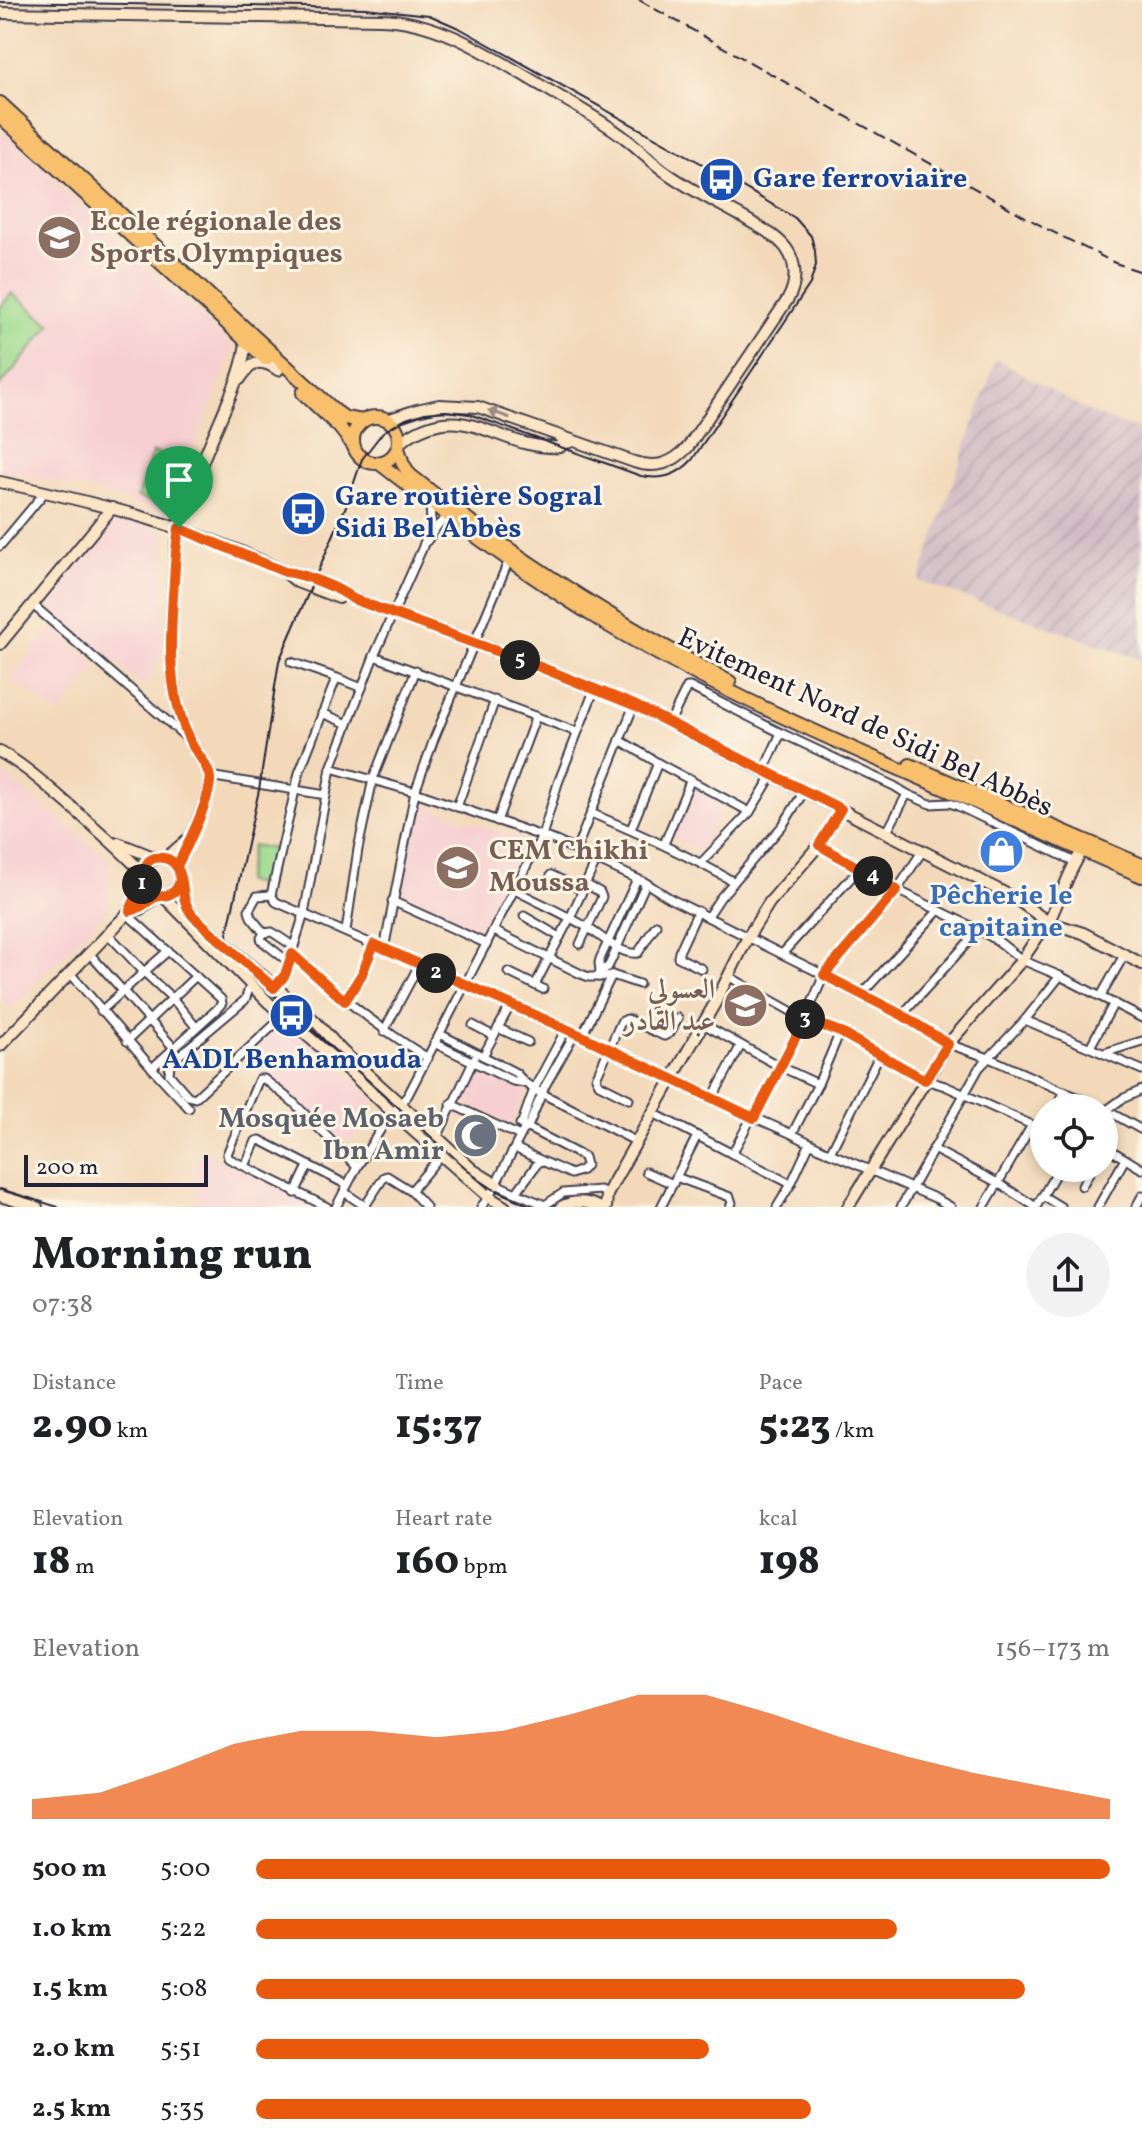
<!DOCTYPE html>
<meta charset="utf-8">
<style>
body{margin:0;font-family:Vollkorn,Amiri,serif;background:#f2f2f2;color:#202124;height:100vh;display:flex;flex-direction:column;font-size:30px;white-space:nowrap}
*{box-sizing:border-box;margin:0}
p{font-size:26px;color:#757577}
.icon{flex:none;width:44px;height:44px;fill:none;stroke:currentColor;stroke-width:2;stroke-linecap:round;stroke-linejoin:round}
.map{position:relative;height:1207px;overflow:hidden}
.panel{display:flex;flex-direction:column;background:#fff;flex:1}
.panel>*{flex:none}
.controls{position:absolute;left:1030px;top:1094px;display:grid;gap:16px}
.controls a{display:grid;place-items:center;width:88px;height:88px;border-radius:50%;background:#fff;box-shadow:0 4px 12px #0003;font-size:40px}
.scale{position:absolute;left:24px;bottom:20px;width:184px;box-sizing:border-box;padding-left:8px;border:4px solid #22223b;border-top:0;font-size:22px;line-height:28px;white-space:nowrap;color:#22223b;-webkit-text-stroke:6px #fcf5e5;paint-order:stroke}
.pin{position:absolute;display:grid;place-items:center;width:68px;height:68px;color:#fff;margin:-82px -34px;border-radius:50% 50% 50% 0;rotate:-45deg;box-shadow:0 0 8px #0007}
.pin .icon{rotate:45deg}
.km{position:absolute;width:40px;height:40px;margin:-20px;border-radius:50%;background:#222;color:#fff;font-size:22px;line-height:40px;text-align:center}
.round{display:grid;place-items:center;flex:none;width:84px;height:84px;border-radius:42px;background:#f2f2f2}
.headline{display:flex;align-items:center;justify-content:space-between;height:136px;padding:0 32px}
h1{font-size:44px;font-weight:800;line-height:60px}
.metrics{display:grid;grid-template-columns:repeat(3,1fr);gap:12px;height:136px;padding:8px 32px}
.metrics div{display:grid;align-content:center}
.metrics b{font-size:40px;font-weight:800}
.metrics small{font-size:22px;font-weight:400}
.metrics p{font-size:22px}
.chart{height:224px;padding:16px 32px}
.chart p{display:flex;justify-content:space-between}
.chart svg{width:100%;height:144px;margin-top:8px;fill:#ea580c;opacity:.7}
ul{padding:0 32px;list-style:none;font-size:26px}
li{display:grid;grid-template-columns:128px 96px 1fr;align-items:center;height:60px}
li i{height:20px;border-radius:10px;background:#ea580c}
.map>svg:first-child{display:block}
.built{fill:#f7cfd1}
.industrial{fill:url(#industrial-furrows)}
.pitch{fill:#9dda8e;stroke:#607e64;stroke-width:2}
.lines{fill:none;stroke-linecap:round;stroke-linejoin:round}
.street-casing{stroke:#413d4e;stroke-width:11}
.secondary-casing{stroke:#413d4e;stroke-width:14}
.highway-casing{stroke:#413d4e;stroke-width:16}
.street{stroke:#fff;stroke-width:7}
.secondary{stroke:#fce5c4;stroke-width:10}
.highway{stroke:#f8bf6c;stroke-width:12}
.tram{stroke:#22223b;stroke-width:2}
.rail{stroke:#22223b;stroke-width:2;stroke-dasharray:12 6;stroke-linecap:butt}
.oneway{fill:#9a8d86}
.route-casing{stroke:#fff;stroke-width:16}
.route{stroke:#ea580c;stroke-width:10}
.labels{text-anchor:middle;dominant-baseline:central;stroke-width:6;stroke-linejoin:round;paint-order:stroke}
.transit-label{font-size:28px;font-weight:bold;fill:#164399;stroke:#fcf5e5;text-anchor:start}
.education-label{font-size:28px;font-weight:bold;fill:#785e54;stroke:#fcf5e5;text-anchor:start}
.street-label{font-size:28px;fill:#22223b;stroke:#fcf5e5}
.shop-label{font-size:28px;font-weight:bold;fill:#366cbe;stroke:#fcf5e5}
.worship-label{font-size:28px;font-weight:bold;fill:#5b616d;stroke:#fcf5e5;text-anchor:end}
</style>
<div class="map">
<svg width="1142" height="1207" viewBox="0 0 1142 1207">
<defs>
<pattern id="industrial-furrows" width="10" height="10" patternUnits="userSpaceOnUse" patternTransform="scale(2)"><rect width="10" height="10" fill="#d2bdc6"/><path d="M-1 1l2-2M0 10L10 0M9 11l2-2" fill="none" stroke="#b4a2ab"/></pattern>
</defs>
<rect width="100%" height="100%" fill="#fcf5e5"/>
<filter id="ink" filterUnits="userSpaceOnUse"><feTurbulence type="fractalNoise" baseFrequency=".0125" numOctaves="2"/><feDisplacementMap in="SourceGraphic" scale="16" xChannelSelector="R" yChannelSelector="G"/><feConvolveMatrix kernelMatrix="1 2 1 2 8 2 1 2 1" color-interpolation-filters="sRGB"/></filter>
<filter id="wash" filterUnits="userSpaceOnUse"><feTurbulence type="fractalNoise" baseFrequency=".006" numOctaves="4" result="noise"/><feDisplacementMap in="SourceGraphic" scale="32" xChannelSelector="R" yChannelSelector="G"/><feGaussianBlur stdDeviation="1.8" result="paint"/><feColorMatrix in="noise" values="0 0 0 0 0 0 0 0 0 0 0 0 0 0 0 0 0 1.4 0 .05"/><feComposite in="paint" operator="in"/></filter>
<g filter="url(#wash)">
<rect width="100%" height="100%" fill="#f3d9ba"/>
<!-- built -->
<g class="built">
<path d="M 0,129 L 234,348 L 167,514 L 99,492 L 0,469 Z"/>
<path d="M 111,515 L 162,531 L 165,536 L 162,652 L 144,686 L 41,601 Z"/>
<path d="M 52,627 L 98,666 L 58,715 L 11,677 Z"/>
<path d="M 0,771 L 108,859 L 108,909 L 11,1008 L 0,999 Z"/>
<path d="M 692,784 L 725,800 L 704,845 L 698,851 L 671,837 Z"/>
<path d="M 418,803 L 526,841 L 480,931 L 399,893 Z"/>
<path d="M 280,1016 L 373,1097 L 372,1112 L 366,1128 L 353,1139 L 330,1139 L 244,1057 Z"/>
<path d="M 472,1064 L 526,1091 L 511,1124 L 455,1098 Z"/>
<path d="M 201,1150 L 307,1202 L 309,1207 L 198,1207 L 194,1164 Z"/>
</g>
<!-- industrial -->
<path class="industrial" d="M 996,359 L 1091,413 L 1142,431 L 1142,660 L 919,581 Z"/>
<!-- pitch -->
<g class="pitch">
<path d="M 12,293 L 51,325 L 0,386 L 0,308 Z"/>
<path d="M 153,452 L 184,463 L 167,509 L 137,497 Z"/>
<path d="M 252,845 L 274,849 L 267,887 L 245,882 Z"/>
</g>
</g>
<g filter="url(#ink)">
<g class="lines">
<defs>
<g id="street">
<path d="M 427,541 L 438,525 L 448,517"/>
<path d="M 0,546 L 45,492"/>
<path d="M 33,605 L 188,739"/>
<path d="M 374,656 L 577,732"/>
<path d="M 291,662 L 337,678"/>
<path d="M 322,713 L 348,724"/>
<path d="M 670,722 L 687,687 L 690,687 L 781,733 L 894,786 L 907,794 L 887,832"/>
<path d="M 620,740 L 658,763 L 750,812"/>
<path d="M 331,768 L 415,792 L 556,841 L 646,883 L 671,899 L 824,975 L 902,1015 L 948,1044 L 989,1058 L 1101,1108"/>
<path d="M 764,770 L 781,733"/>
<path d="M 209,776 L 326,795"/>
<path d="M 907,794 L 930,804 L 950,803 L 958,806 L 1075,862"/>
<path d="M 457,807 L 495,700"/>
<path d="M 591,813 C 640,834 688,855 734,882"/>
<path d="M 497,821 L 536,716"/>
<path d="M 631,829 L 658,763"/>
<path d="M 664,844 L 691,779"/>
<path d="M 819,845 L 897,890 L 979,930 L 998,941 L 1022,960 L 1060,976 L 1142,1018"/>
<path d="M 576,850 L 634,705"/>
<path d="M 701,863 L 750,812 L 773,774"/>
<path d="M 551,875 L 582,890"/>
<path d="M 515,890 C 539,903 565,914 588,928 C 603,937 620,955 638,953 L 656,925"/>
<path d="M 271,895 L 299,773 L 334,684 L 337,678 L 362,688"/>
<path d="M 392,901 L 487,944"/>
<path d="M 698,911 L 679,952 L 678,957 L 702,969"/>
<path d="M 524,916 L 560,937"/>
<path d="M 708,916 L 720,898 L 783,825 L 805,790"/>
<path d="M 346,931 L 358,849 L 373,779 L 416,670"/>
<path d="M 494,931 L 581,974 L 589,977 L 599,977 L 600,971 L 608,967 L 611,961 L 646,883"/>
<path d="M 264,933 L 251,917 L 249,910 L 257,896 L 271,895 L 276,902 L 582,1036 L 712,1099 L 792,1134 L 830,1153 L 937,1199 L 951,1207"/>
<path d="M 108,934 L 144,972 L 168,951"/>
<path d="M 580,944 L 602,897 L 600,892 L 585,884"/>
<path d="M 384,949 L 415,792 L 434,739 L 509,560"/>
<path d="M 89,953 L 174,1048"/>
<path d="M 292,954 C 335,993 378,1028 428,1058"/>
<path d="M 782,954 L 859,869"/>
<path d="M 290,963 L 262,941 L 261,938 L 264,933 L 272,932 L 293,946"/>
<path d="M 600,971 L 599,963 L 600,959 L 637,879"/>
<path d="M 508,972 L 543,989"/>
<path d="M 70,973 L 152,1068 L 217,1009 L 222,1003 L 221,999 L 127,914"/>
<path d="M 728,976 L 805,1019 L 840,1032 L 925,1080 L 945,1086 L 1032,1125 L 1044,1126"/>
<path d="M 599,977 L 612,975 L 639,984"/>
<path d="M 535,985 L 570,918 L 597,859"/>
<path d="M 250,986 L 245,1000 L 170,1063 L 169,1074 L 188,1096 L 195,1098 L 274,1025"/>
<path d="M 274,988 L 285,975 L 304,914 L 331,768 L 374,656 L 422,549 L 431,523 L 430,503"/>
<path d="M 861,995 L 938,911"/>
<path d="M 1101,996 L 1124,955"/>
<path d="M 345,1001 L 362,974 L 374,944"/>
<path d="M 101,1011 L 144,972 L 173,999 L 196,1027"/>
<path d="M 902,1015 L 979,930"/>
<path d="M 1025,1020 L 1142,1070"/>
<path d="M 703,1024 L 779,1066 L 818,1084"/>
<path d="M 473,1025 L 494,1036"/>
<path d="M 498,1028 L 528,1042"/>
<path d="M 384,1031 L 419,965"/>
<path d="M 440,1034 L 516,1073 L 525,1083 L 539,1092 L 637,1142"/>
<path d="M 582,1036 L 612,975"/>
<path d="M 127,1041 L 196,976"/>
<path d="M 434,1043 L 513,1081 L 525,1083"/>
<path d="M 1090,1047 L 1114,1003"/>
<path d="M 1104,1053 L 1142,1041"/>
<path d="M 483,1056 L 510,1006"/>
<path d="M 152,1068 L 189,1108"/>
<path d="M 629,1099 L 599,1084 L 596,1078 L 621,1022 L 627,1019 L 630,1020 L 664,1036 L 670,1033 L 678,1018"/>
<path d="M 712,1099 L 741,1045"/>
<path d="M 451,1104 L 520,1136"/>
<path d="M 1056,1108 L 1065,1091"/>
<path d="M 1104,1109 L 1142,1130"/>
<path d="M 1104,1112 L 1122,1099 L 1142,1090"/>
<path d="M 653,1113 L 791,1184"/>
<path d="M 754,1118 L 805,1019 L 824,975 L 897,890 L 923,850"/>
<path d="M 521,1125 L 534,1089 L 566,1029"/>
<path d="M 792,1134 L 818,1084 L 840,1032"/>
<path d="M 437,1138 L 474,1059"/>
<path d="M 1104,1146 L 1142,1169"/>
<path d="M 515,1148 L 540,1160"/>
<path d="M 933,1149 L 998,1183 L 1036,1207"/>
<path d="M 830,1153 L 879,1056"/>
<path d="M 732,1154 L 748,1124"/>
<path d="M 245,1166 L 256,1141 L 260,1140 L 347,1185"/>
<path d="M 646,1172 L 673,1184"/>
<path d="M 676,1177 L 730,1197 L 732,1203 L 730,1207"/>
<path d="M 496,1184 L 516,1193 L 540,1160 L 571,1174 L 582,1170 L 586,1165 L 584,1157 L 520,1124"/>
<path d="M 1082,1186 L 1092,1168"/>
<path d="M 411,1191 L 441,1155"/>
<path d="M 344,1192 L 366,1207"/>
<path d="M 295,1193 L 308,1166"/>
<path d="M 516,1193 L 545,1205 L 563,1193 L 600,1190 L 604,1192"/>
<path d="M 1043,1196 L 1061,1207"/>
<path d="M 365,1206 L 384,1177 L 387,1176 L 411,1191 L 426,1207"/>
<path d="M 327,1207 L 228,1158 L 227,1154 L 259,1079 L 264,1079 L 293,1102 L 357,1167"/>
<path d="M 336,1207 L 357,1167 L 386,1121 L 408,1095 L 542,836 L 558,783 L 595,688"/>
<path d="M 481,1207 L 489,1197 L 523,1131 L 528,1127 L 545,1086 L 575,1033"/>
<path d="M 661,1207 L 697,1136"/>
<path d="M 777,1207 L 791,1184 L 810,1143"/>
<path d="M 901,1207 L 979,1068 L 1025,1020 L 1060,976"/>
<path d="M 984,1207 L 1032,1125"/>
<path d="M 1036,1207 L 1059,1168"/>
<path d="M 1098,1207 L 1125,1159"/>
<path d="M 1136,1207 L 1142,1196"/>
</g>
<g id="secondary">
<path d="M 0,13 L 381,19 C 442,21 492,57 542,86 C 570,103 599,118 625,138 C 640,149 652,163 667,173 C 692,191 720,204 746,219 C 760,228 776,235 786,248 C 797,263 797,283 788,299 L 688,447 C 672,464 656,469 634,462 L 478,407 L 439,405 L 417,410 L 387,420"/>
<path d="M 240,379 C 252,361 260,358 278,370"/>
<path d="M 399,443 C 465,393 496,451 560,447 L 561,444 L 570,442"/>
<path d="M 0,482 C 98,503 195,527 285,572 C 302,573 339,588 353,599 L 540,667 L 634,705 L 972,876 L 1016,899 L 1048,922 L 1083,933 L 1142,964"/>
<path d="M 286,573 L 297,582 L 339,598"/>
<path d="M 0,644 L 112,508"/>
<path d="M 0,752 C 22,764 41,781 60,797 C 88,821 116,845 142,872"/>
<path d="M 118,843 L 156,858"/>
<circle cx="161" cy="877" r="19"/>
<path d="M 166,858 L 189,838"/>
<path d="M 177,866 C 185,850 210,797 210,781 C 210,766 197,755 191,743 C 185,731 180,715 177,702 C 165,651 174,595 176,544 C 184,501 204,458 221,418 C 231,394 244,368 246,340"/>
<path d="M 180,879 L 185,904 L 193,916 L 315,1021 L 342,1051 L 473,1170 L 496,1184"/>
<path d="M 163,896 L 269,1003 L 352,1074 L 393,1113 L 489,1197 L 505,1207"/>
<path d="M 130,911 L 141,909 L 157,896"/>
<path d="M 0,1046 L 130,911 L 142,883"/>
<path d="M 0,1196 L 37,1207"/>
<path d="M 561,1207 C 574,1200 586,1201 599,1207"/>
<path d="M 606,1207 L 607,1195 L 613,1183 L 715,1003 L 748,937 L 769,903 L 819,845 L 841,809"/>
<path d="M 848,1207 L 948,1044 L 1022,960 L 1051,917 L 1071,871 L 1082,850"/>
</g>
<g id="highway">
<path d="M 0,103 L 334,410 L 345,418 L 363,421"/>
<path d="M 0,116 L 266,359"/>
<path d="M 303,393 L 340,428 L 353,445"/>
<circle cx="376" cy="440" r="23"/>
<path d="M 398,448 L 403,464 L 410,475 C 509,555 617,623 730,682"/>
<path d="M 379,463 C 454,521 530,578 611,627 C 717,690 830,739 943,788 C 1009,817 1075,848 1142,876"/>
<path d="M 910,765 L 1142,865"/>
</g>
</defs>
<!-- street casing -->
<use href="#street" class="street-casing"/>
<!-- secondary casing -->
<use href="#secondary" class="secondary-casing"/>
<!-- highway casing -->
<use href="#highway" class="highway-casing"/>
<!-- street -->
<use href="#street" class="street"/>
<!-- secondary -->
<use href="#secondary" class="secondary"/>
<!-- highway -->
<use href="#highway" class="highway"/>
<!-- tram -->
<g class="tram">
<path d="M 0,2 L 365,8 L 429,15 L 461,29 L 724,176 L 795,218 L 811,236 L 815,251 L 816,265 L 810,284 L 692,460 C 677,476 662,480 641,476 L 469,414 L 446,411 L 425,413 L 406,419 L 383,432 L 362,459 L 346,506 L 279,661 L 259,790 L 227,934 C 229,956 237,962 253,977 L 478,1179 L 493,1189 L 532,1207"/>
<path d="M 0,1189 L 58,1207"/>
</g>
<!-- rail -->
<path class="rail" d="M 639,0 L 1047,229 L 1115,263 L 1142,272"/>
</g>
<!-- one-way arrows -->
<defs><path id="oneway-solid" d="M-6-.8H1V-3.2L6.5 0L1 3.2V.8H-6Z" transform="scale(2)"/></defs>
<use class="oneway" href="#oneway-solid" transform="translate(499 414) rotate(-161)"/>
</g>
<g class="lines" filter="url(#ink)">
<defs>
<path id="route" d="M 179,528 C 175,550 175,573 173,595 C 171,632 168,671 178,706 C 181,718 185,731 190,741 C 196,754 209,765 210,779 C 211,798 186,849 177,866 C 182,877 181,890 168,895 C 161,897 160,895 154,898 C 145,903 142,908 130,911 C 133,901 141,891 142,882 C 144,869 145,855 164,858 C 170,859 175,863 178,869 C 186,884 179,899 193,916 L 274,988 L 285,975 L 292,954 L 345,1001 L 362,974 L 374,944 L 582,1036 L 754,1118 L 805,1019 L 840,1032 L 925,1080 L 948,1044 L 902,1015 L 824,975 L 897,890 L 819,845 L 841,809 L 634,705 L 540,667 L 353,599 C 340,588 302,573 285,572 L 179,528"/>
</defs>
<!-- route casing -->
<use href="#route" class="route-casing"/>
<!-- route -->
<use href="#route" class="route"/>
</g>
<!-- icons -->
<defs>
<symbol id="bus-disc" viewBox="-11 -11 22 22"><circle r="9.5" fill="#1a4fb4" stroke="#fcf5e5"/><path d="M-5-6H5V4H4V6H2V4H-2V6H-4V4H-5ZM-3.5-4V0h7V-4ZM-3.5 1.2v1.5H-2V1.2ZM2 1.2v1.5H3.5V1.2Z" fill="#fff"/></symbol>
<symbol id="school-disc" viewBox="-11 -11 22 22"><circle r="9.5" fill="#8d6e63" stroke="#fcf5e5"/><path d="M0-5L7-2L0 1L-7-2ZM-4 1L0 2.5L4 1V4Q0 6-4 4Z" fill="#fff"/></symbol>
<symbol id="shop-disc" viewBox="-11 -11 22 22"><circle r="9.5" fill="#3f7fe0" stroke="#fcf5e5"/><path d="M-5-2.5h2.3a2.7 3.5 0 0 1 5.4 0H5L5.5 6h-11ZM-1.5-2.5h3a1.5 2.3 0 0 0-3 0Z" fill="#fff"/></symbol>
<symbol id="mosque-disc" viewBox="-11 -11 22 22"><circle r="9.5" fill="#6b7280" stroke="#fcf5e5"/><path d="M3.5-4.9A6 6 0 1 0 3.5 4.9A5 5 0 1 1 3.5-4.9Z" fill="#fff"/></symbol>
</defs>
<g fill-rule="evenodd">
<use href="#bus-disc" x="696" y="154" width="51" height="51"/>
<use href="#school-disc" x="34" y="212" width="51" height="51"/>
<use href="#bus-disc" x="278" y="488" width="51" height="51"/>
<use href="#shop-disc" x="976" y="826" width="51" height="51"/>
<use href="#school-disc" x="432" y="842" width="51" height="51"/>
<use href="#school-disc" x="720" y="980" width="51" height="51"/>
<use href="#bus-disc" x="266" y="990" width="51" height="51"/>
<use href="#mosque-disc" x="450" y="1110" width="51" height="51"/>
</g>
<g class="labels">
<!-- transit labels -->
<g class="transit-label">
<text x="753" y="179">Gare ferroviaire</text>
<text x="335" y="497">Gare routière Sogral<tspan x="335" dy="32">Sidi Bel Abbès</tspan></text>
<text x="292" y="1060" text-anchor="middle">AADL Benhamouda</text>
</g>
<!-- education labels -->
<g class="education-label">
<text x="90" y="222">Ecole régionale des<tspan x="90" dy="32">Sports Olympiques</tspan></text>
<text x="489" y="851">CEM Chikhi<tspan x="489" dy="32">Moussa</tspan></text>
<text x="715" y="990" text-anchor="end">العسولي<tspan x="715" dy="32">عبد القادر</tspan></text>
</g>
<!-- street labels -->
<g class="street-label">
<text transform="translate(865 723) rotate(25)">Evitement Nord de Sidi Bel Abbès</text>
</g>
<!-- shop labels -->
<g class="shop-label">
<text x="1001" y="896">Pêcherie le<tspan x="1001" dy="32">capitaine</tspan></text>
</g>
<!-- worship labels -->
<g class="worship-label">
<text x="444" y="1119">Mosquée Mosaeb<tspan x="444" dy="32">Ibn Amir</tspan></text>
</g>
</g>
</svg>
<div class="controls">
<a><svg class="icon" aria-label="locate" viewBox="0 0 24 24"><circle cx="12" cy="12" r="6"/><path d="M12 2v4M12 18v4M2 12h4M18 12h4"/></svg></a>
</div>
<div class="scale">200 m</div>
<div class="pin" style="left:179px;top:528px;background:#1e9e55"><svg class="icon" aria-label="arrive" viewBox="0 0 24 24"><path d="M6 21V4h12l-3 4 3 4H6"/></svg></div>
<b class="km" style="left:142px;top:884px">1</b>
<b class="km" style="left:436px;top:973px">2</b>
<b class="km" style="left:805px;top:1019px">3</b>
<b class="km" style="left:873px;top:876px">4</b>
<b class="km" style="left:520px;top:660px">5</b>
</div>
<section class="panel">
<div class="headline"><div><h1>Morning run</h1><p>07:38</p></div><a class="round"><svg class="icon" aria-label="share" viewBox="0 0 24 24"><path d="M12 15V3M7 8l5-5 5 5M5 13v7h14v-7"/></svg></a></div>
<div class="metrics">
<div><p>Distance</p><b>2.90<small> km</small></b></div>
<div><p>Time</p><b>15:37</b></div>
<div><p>Pace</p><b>5:23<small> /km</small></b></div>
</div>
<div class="metrics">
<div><p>Elevation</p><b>18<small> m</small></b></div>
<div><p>Heart rate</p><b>160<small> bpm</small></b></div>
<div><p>kcal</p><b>198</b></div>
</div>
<div class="chart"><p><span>Elevation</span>156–173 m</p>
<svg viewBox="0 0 160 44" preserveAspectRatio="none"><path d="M0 44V38L10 36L20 29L30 21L40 17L50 17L60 19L70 17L80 12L90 6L100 6L110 12L120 19L130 25L140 30L150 34L160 38V44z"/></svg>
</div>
<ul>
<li><b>500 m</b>5:00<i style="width:100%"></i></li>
<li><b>1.0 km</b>5:22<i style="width:75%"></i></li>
<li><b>1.5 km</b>5:08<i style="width:90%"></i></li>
<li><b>2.0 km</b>5:51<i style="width:53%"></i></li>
<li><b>2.5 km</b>5:35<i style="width:65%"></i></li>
</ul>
</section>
